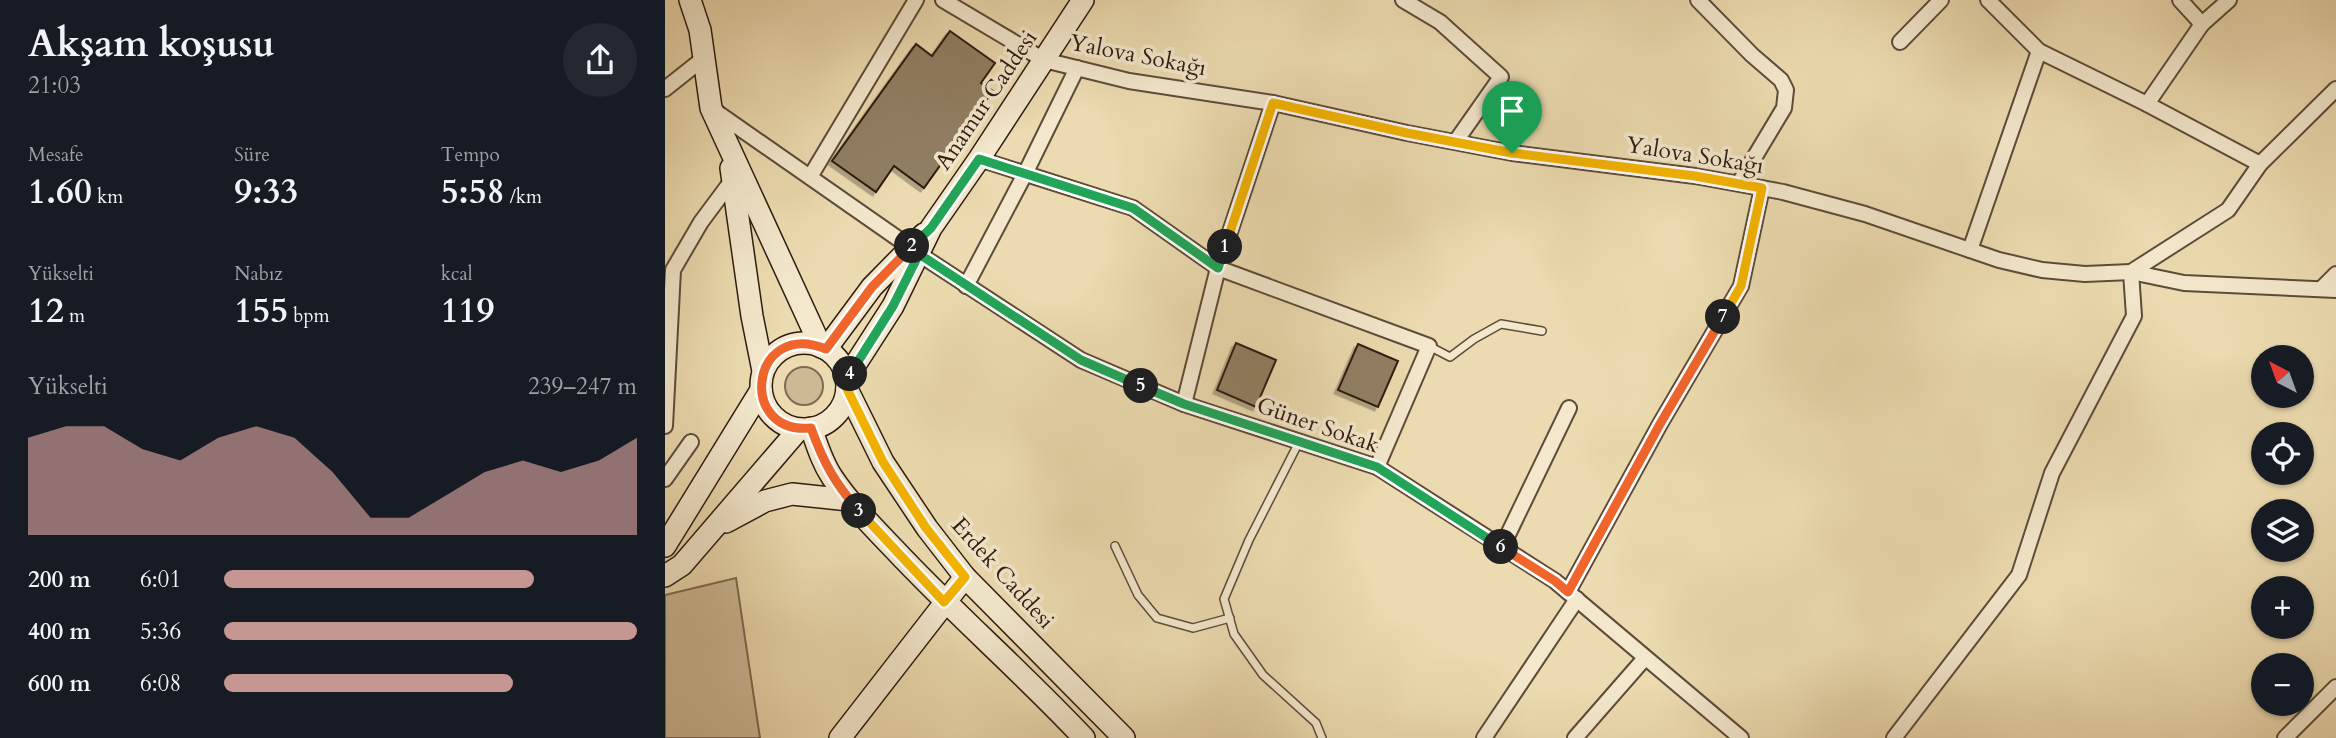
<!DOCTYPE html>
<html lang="tr">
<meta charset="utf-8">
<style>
body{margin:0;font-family:Cardo,serif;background:#242831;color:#f1f3f6;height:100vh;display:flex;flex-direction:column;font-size:26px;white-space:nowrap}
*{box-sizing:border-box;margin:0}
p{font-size:23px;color:#9ea1a6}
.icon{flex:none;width:38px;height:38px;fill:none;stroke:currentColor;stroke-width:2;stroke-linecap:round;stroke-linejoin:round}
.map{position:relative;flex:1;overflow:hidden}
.drawer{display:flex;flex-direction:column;background:#171b24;width:665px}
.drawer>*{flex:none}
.needle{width:46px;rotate:319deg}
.tools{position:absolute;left:1586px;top:345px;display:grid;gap:14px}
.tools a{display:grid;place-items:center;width:63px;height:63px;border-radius:50%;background:#171b24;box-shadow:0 2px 5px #0004;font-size:35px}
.pin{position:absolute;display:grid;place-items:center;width:60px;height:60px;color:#fff;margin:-72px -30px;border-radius:50% 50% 50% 0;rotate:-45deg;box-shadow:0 0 7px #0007}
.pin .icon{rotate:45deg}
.km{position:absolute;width:35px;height:35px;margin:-18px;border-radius:50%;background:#222;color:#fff;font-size:19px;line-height:35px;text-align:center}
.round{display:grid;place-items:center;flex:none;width:74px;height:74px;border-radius:37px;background:#242831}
.headline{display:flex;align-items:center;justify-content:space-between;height:119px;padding:0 28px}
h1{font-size:38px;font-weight:800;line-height:52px}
.metrics{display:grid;grid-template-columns:repeat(3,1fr);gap:10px;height:119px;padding:7px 28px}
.metrics div{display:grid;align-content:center}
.metrics b{font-size:35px;font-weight:800}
.metrics small{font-size:19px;font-weight:400}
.metrics p{font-size:19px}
.chart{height:196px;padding:14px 28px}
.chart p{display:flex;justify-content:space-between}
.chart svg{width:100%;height:126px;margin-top:7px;fill:#c59692;opacity:.7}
ul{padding:0 28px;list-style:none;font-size:23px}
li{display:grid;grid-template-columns:112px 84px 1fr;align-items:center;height:52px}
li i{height:18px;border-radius:9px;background:#c59692}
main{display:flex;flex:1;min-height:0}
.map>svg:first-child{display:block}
.green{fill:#ccba95;stroke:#7e6a53;stroke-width:2}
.building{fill:#917f64;stroke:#2f1b11;stroke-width:2;filter:url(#shadow)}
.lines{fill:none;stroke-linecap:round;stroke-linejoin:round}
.lane-casing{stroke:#5e4b39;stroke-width:10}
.street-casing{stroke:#5e4b39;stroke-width:18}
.secondary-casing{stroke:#2f1b11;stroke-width:24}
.lane{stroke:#f3e8cc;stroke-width:7}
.street{stroke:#f3e8cc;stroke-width:14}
.secondary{stroke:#f3e8cc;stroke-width:21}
.split-1-casing{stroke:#fff;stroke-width:14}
.split-2-casing{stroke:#fff;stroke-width:14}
.split-3-casing{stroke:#fff;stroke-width:14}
.split-4-casing{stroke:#fff;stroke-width:14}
.split-5-casing{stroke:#fff;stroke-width:14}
.split-6-casing{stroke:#fff;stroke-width:14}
.split-7-casing{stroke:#fff;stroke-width:14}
.split-8-casing{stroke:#fff;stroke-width:14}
.split-1{stroke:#f5b400;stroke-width:9}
.split-2{stroke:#22a559;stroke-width:9}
.split-3{stroke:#f0652b;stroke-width:9}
.split-4{stroke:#f5b400;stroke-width:9}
.split-5{stroke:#22a559;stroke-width:9}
.split-6{stroke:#22a559;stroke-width:9}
.split-7{stroke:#f0652b;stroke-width:9}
.split-8{stroke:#f5b400;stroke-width:9}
.labels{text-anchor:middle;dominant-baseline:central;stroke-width:7;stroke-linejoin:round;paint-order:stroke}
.street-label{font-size:23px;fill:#2f1b11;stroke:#f3e8cc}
</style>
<main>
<section class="drawer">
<div class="headline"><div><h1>Akşam koşusu</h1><p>21:03</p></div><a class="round"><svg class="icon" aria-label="share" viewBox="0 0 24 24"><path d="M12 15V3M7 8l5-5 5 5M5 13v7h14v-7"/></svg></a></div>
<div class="metrics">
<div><p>Mesafe</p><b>1.60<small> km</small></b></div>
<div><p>Süre</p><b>9:33</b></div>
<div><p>Tempo</p><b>5:58<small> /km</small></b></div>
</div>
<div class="metrics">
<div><p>Yükselti</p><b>12<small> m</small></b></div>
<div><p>Nabız</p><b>155<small> bpm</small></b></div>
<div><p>kcal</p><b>119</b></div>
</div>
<div class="chart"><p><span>Yükselti</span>239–247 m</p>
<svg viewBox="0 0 160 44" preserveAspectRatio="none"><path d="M0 44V10L10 6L20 6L30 14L40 18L50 10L60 6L70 10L80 22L90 38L100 38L110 30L120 22L130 18L140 22L150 18L160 10V44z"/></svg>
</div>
<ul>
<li><b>200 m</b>6:01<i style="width:75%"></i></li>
<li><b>400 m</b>5:36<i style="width:100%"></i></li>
<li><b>600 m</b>6:08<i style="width:70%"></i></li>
</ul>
</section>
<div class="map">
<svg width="1671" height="738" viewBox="0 0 1671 738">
<defs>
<filter id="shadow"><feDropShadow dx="-3.5" dy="3.5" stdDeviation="0" flood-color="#0004"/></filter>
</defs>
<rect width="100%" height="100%" fill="#ecdbb0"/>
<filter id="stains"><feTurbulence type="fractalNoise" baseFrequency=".00286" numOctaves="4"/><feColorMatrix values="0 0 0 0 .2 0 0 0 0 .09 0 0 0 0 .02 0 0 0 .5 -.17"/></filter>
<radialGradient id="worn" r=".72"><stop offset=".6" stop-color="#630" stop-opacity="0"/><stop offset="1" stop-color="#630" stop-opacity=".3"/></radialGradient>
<!-- green -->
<g class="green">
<circle cx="139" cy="386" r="19"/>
<path d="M 71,578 L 95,738 L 0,738 L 0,595 Z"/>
</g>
<!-- building -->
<g class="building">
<path d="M 285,31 L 330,63 L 316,83 L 328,91 L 259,188 L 229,166 L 211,192 L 167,161 L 251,44 L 267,56 Z"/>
<path d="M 571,343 L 611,360 L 591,407 L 552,390 Z"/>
<path d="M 693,344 L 733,361 L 713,407 L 673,390 Z"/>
</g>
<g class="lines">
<defs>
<g id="lane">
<path d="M 764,346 L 785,357 L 809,339 L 836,324 L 877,331"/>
<path d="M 634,442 L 584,540 L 559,599 L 569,634 L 598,675 L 651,723 L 657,738"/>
<path d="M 450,546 L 473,595 L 492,618 L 528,628 L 565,618"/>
</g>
<g id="street">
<path d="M 278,0 L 379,60 L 464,81 L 608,103 L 742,133 L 847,153 L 1030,176 L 1118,192 L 1200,214 L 1334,260 L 1377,270 L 1420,274 L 1466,272 L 1519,283 L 1671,290"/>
<path d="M 738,0 L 775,22 L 836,77 L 791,141"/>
<path d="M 1033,0 L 1087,55 L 1116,80 L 1121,90 L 1119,108 L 1074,183"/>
<path d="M 1323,0 L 1374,51 L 1482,104 L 1595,164"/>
<path d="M 1515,0 L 1537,24 L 1564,0"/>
<path d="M 1235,42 L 1276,0"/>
<path d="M 0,89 L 39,58"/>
<path d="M 1482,104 L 1537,24"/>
<path d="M 50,111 L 245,247"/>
<path d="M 314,159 L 468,208 L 553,268 L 764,346 L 712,467"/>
<path d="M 145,177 L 251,0"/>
<path d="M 1305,250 L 1374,51"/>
<path d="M 254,254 L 416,360 L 519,404 L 712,467 L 890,581 L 1076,738"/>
<path d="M 301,286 L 360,174 L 412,68"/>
<path d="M 1656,289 L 1671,274"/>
<path d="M 519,404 L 553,268 L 608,103"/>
<path d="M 0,426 L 8,270 L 36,222 L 68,179"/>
<path d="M 0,479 L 26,442"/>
<path d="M 837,547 L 904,408"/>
<path d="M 903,592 L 995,424 L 1076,286 L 1097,188"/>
<path d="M 819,738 L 912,599"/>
<path d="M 910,738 L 980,658"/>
<path d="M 1229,738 L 1354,575 L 1387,473 L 1469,316 L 1466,272 L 1563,210 L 1595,164 L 1671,89"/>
<path d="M 1620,738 L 1671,687"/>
</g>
<g id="secondary">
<path d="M 25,0 L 35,30 L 46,108 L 156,347"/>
<path d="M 66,168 L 87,316 L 98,371"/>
<circle cx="139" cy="386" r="43"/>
<path d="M 161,349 L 207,287 L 259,234"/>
<path d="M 181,379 L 228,306 L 266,228 L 314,159 L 418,0"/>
<path d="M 182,389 L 218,462 L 262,528 L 300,577 L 459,738"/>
<path d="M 146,428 C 152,445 157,462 167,477 C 185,504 208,527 230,550 C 291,615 358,673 419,738"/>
<path d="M 61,522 L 100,501 L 127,494 L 184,500"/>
<path d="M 0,546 L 96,390"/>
<path d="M 0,576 L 17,565 L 134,429"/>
<path d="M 175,738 L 300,577"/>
</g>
</defs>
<!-- lane casing -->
<use href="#lane" class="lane-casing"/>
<!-- street casing -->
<use href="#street" class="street-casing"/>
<!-- secondary casing -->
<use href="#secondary" class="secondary-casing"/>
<!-- lane -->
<use href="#lane" class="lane"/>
<!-- street -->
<use href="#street" class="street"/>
<!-- secondary -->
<use href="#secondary" class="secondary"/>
</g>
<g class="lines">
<defs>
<path id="split-1" d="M 560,247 L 608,103 L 742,133 L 847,153"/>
<path id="split-2" d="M 247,246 L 266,228 L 314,159 L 468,208 L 553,268 L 560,247"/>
<path id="split-3" d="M 194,511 C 170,483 159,464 146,428 C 71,435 86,318 161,349 L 207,287 L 247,246"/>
<path id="split-4" d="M 185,374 L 181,379 L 182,389 L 218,462 L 261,528 L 300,577 L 279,602 L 194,511"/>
<path id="split-5" d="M 185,374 L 228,306 L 254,254 L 416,360 L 476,386"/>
<path id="split-6" d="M 476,386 L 519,404 L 712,467 L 836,547"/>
<path id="split-7" d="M 836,547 L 890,581 L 903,592 L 995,424 L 1058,317"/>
<path id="split-8" d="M 847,153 L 1030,176 L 1097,188 L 1076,286 L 1058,317"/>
</defs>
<!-- split-1 casing -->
<use href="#split-1" class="split-1-casing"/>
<!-- split-2 casing -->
<use href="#split-2" class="split-2-casing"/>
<!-- split-3 casing -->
<use href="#split-3" class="split-3-casing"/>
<!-- split-4 casing -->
<use href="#split-4" class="split-4-casing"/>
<!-- split-5 casing -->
<use href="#split-5" class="split-5-casing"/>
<!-- split-6 casing -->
<use href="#split-6" class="split-6-casing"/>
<!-- split-7 casing -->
<use href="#split-7" class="split-7-casing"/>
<!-- split-8 casing -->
<use href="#split-8" class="split-8-casing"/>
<!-- split-1 -->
<use href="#split-1" class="split-1"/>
<!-- split-2 -->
<use href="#split-2" class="split-2"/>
<!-- split-3 -->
<use href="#split-3" class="split-3"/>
<!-- split-4 -->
<use href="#split-4" class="split-4"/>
<!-- split-5 -->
<use href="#split-5" class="split-5"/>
<!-- split-6 -->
<use href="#split-6" class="split-6"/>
<!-- split-7 -->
<use href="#split-7" class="split-7"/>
<!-- split-8 -->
<use href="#split-8" class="split-8"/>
</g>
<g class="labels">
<!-- street labels -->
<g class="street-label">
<text transform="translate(473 55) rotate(11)">Yalova Sokağı</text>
<text transform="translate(321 100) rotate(-56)">Anamur Caddesi</text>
<text transform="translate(1030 155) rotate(9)">Yalova Sokağı</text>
<text transform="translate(653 425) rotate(19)">Güner Sokak</text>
<text transform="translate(338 573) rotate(48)">Erdek Caddesi</text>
</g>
</g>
<rect width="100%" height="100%" filter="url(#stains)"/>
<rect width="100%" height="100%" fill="url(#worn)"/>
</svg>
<div class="tools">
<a><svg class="needle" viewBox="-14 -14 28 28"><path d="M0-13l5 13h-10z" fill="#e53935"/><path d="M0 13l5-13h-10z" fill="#9ea1a6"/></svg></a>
<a><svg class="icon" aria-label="locate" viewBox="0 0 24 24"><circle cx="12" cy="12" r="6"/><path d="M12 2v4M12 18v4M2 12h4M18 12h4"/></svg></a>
<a><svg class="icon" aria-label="layers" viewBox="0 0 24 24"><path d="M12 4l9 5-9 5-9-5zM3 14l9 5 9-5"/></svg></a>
<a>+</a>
<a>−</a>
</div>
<div class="pin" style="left:847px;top:153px;background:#1e9e55"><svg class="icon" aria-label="arrive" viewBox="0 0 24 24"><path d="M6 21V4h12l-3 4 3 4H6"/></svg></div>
<b class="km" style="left:560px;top:247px">1</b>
<b class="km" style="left:247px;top:246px">2</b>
<b class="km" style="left:194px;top:511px">3</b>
<b class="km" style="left:185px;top:374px">4</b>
<b class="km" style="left:476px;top:386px">5</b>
<b class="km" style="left:836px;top:547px">6</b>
<b class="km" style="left:1058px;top:317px">7</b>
</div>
</main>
